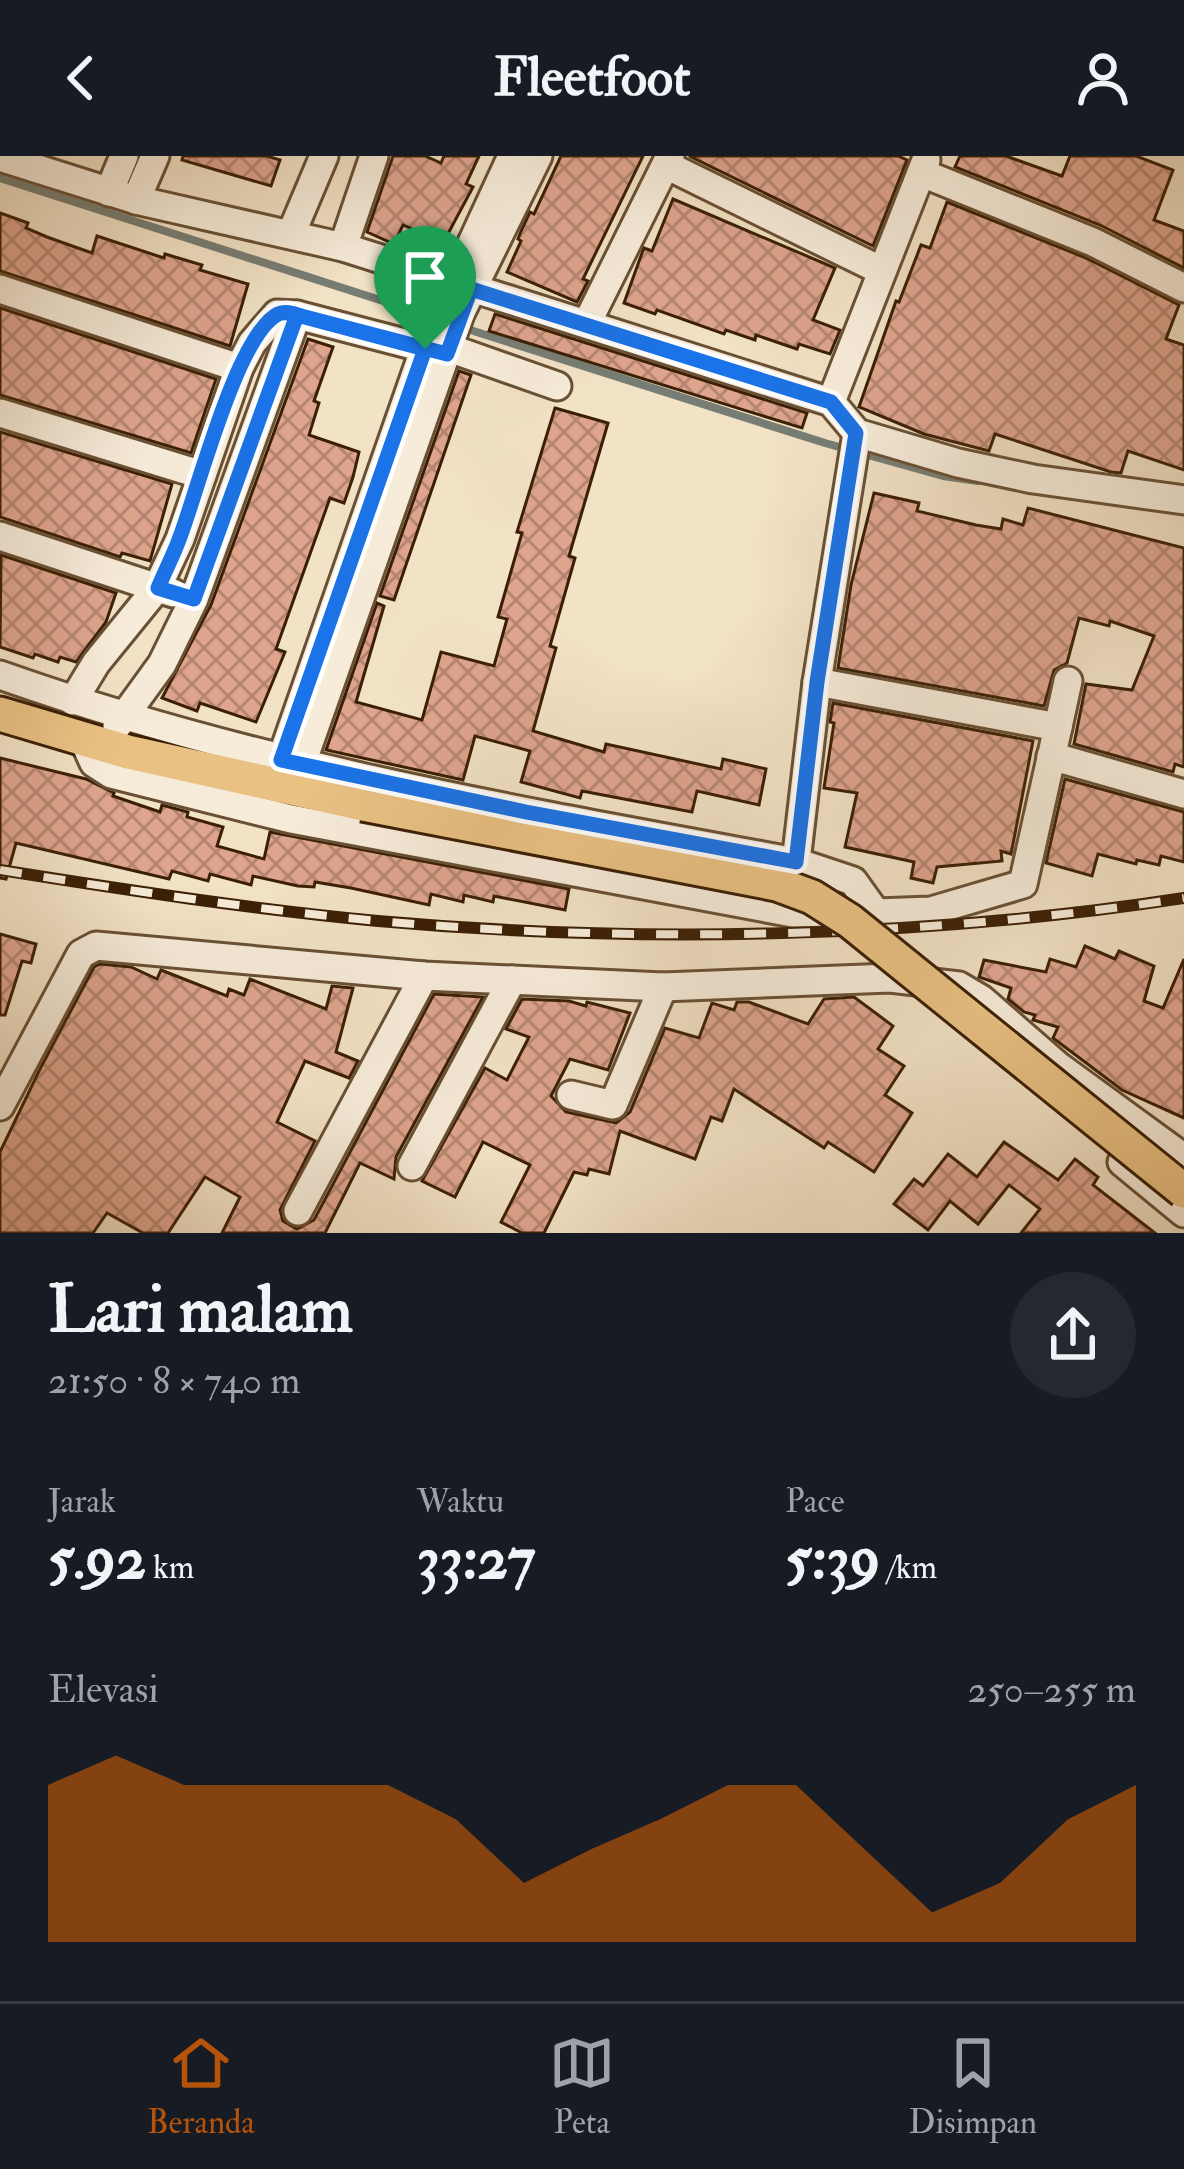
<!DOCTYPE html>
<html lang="id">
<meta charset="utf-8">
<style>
body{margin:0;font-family:"IM FELL Double Pica",serif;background:#242831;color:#f1f3f6;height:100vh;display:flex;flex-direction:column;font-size:45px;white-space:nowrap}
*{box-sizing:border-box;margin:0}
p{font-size:39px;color:#9ea1a6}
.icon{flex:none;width:66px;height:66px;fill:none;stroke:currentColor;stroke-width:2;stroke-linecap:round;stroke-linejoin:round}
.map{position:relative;height:1077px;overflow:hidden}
.panel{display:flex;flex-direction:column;background:#171b24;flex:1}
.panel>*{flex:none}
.pin{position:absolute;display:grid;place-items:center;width:102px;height:102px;color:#fff;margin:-123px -51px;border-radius:50% 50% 50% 0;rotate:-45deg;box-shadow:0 0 12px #0007}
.pin .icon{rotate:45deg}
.round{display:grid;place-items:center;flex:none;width:126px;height:126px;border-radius:63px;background:#242831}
.headline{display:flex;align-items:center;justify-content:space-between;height:204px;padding:0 48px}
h1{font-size:66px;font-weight:700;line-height:90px}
.figures{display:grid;grid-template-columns:repeat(3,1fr);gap:18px;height:204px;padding:12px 48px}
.figures div{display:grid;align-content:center}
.figures b{font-size:60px;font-weight:700}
.figures small{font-size:33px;font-weight:400}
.figures p{font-size:33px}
.chart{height:336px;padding:24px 48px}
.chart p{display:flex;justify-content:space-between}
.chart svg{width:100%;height:216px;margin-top:12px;fill:#b45309;opacity:.7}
header{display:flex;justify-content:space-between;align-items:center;height:156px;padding:0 48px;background:#171b24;font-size:54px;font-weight:700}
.menu{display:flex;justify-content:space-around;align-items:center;height:168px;border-top:3px solid #363941;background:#171b24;font-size:33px;color:#9ea1a6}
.menu a{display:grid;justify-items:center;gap:6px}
.menu .active{color:#b45309}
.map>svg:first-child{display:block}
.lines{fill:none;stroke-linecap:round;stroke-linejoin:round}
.stream{stroke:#777d74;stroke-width:8}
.building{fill:url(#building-cross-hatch);stroke:#3b1f04;stroke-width:3}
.minor-casing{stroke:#695034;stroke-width:33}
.major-casing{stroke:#3b1f04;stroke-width:39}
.minor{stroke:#f7ecda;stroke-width:27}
.major{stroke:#e9c183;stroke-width:33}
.rail-casing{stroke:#3b1f04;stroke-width:12}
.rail{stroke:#f7ecda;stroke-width:8;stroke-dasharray:22;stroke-linecap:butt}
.major-bridge-casing{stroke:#3b1f04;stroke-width:39;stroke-linecap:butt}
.major-bridge{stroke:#e9c183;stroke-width:33}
.route-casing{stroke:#fff;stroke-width:24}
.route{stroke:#1a73e8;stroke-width:15}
</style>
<header><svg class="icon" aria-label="back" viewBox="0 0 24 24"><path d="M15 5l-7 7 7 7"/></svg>Fleetfoot<svg class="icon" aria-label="person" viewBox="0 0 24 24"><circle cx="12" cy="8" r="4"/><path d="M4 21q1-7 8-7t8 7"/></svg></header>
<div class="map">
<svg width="1184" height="1077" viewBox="0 0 1184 1077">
<defs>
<pattern id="building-cross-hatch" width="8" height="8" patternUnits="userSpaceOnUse" patternTransform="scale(3)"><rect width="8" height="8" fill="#dea48d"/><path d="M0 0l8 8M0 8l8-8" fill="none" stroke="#b58571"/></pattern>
</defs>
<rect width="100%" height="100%" fill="#f2e2c6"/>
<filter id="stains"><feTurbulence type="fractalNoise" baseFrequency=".00167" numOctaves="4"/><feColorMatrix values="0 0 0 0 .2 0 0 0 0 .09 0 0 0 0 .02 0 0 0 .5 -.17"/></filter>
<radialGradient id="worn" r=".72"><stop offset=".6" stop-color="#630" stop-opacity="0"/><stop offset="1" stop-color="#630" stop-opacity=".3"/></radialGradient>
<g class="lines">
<!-- stream -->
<g class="stream">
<path d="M 0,22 L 433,161"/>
<path d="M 464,172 L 825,287 L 943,320 L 978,325"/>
</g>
</g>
<!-- building -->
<g class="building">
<path d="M 183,0 L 267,0 L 280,4 L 271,30 L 182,4 Z"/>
<path d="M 393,0 L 425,0 L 441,7 L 444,0 L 479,0 L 466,28 L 473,31 L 443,87 L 403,69 L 394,88 L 367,76 Z"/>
<path d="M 561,0 L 643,0 L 583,123 L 588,125 L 577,146 L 507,116 L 521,85 L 518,83 L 521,75 L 530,56 L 534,58 Z"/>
<path d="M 689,0 L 898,0 L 907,4 L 873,90 Z"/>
<path d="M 960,0 L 1006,0 L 1062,20 L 1070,0 L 1136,0 L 1173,14 L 1154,64 L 1184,75 L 1184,112 L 1100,69 L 955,11 Z"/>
<path d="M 673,43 L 835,112 L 813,164 L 840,174 L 830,198 L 799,188 L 797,193 L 756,179 L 755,184 L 726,174 L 724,178 L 657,154 L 655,158 L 624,147 L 642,97 L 644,92 L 652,95 Z"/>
<path d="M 947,46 L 1086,102 L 1179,149 L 1166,183 L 1184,189 L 1184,314 L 1128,295 L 1121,317 L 1111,316 L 995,278 L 989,295 L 924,278 L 859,251 L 896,145 L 899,146 L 921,89 L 930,92 Z"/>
<path d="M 0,57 L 28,67 L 26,72 L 47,81 L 92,97 L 97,80 L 164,102 L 165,98 L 202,109 L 200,114 L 248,128 L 230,190 L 0,115 Z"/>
<path d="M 0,152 L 216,223 L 191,297 L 0,239 Z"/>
<path d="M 495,158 L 807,257 L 802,272 L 489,175 Z"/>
<path d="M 308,183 L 333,191 L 314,245 L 319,247 L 309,279 L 359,296 L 353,321 L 344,347 L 330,342 L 276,493 L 285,496 L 256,566 L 200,547 L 197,555 L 162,542 L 211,449 Z"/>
<path d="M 459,215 L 471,219 L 394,444 L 380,440 Z"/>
<path d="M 555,252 L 608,267 L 569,400 L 575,402 L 550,490 L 556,492 L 533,575 L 604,596 L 606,588 L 721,613 L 723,603 L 766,613 L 759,649 L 697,635 L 692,656 L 582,635 L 580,642 L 521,626 L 530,595 L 475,580 L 463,624 L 326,594 L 377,447 L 384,450 L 356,546 L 422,564 L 441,496 L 494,510 L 507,463 L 498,461 L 522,377 L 517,376 Z"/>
<path d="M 0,276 L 172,328 L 150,405 L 122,397 L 120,401 L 0,361 Z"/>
<path d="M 874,337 L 919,347 L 917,355 L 976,369 L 1001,373 L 1003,363 L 1023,369 L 1028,352 L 1184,392 L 1184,611 L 1175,608 L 1173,616 L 1074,588 L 1086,528 L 1132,534 L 1154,480 L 1110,465 L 1109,470 L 1079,462 L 1067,507 L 1054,514 L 1044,550 L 838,512 L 851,429 Z"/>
<path d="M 1,399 L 116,437 L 106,466 L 76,506 L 60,501 L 58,506 L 35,498 L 33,502 L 0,491 Z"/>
<path d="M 833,547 L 1033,585 L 1011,698 L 1001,695 L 1002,705 L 937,711 L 933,727 L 911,722 L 914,706 L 845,691 L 857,637 L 824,632 L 834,567 L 830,566 Z"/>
<path d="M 0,602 L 86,623 L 114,637 L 113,640 L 160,656 L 162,649 L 188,656 L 187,661 L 223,671 L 217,690 L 264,703 L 270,676 L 569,733 L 565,754 L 494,740 L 493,746 L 464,739 L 463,746 L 431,738 L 429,749 L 351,732 L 315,726 L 314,731 L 298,730 L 253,720 L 251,729 L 210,718 L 208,725 L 172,715 L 169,723 L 16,687 L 6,723 L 0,722 Z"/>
<path d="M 1065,623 L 1184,656 L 1184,706 L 1161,700 L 1159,709 L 1137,704 L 1136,708 L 1098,698 L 1092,720 L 1046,707 Z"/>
<path d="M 0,778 L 36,788 L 31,807 L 22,805 L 5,859 L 0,859 Z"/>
<path d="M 1085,790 L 1115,803 L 1119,795 L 1154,810 L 1144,845 L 1163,852 L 1184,803 L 1184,962 L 1122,934 L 1053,882 L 1058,871 L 1033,864 L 1035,859 L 1024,856 L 1008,843 L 1011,832 L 979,821 L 984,804 L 1046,816 L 1050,803 L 1076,811 Z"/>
<path d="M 100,808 L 131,811 L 157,823 L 161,814 L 227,840 L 229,833 L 244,839 L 250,823 L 326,853 L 332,830 L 353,832 L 336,896 L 358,905 L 349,922 L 305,905 L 277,966 L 315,985 L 280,1054 L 283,1065 L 297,1073 L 314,1064 L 434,838 L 483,841 L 396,1001 L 394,1023 L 360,1007 L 325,1077 L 222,1077 L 240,1041 L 205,1021 L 168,1077 L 143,1077 L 107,1057 L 93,1077 L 0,1077 L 0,996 L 40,913 L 94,811 Z"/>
<path d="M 854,841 L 893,870 L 878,893 L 904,910 L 885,939 L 912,957 L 874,1016 L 828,986 L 824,992 L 734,933 L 722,965 L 711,961 L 695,1003 L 620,975 L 609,1018 L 589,1013 L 587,1019 L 574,1016 L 544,1077 L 522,1077 L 501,1066 L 530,1009 L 483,986 L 455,1041 L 422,1025 L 485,912 L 507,924 L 529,881 L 506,873 L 522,843 L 569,845 L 586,850 L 587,846 L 630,857 L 608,914 L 570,903 L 551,940 L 566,956 L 616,967 L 630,956 L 665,872 L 699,882 L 712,847 L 734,854 L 737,846 L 749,846 L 808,868 L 824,843 Z"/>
<path d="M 1004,986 L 1058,1024 L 1075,1003 L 1098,1021 L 1093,1029 L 1155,1077 L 1021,1077 L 1040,1053 L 1009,1029 L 978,1068 L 950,1045 L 928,1074 L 894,1048 L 914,1023 L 923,1030 L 948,998 L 977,1021 Z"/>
</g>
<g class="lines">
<defs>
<g id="minor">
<path d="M 0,1 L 136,44 L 343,91 L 831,246 L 857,277 L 958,307 L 1033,323 L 1184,344"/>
<path d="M 666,9 L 882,115"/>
<path d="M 922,17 L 1093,86 L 1184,132"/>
<path d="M 109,36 L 124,0"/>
<path d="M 136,44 L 155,0"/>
<path d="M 291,78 L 324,0"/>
<path d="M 343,91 L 374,0"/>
<path d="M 0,133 L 239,212"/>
<path d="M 587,167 L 670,0"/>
<path d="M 449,192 L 557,230"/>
<path d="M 831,246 L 926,4"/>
<path d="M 0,257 L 202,319"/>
<path d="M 0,380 L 173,437"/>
<path d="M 0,519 C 259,611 526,656 796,706 L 853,725 L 876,757 L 793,757 L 291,663 L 111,618 L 94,607 L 84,585"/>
<path d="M 817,526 L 1058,571 L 1023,728 L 931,755 L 876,757"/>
<path d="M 73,545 L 96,507 L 157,432 L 180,383 L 239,212 L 252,187 L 277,158 L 297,159 L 443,197"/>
<path d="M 117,570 L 162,508 L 194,443 L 297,159"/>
<path d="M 1058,571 L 1068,525"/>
<path d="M 1051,600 L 1184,638"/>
<path d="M 281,604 L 429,180 L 512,0"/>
<path d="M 301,610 L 460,158 L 538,0"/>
<path d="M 796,706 L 817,526 L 857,277"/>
<path d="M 571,939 L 613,949 L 663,831"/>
<path d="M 0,950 L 81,798 L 96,790 L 424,820 L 663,831 L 890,822 L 959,830 L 981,843 L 1058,910 L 1184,1002"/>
<path d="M 1122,1006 L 1184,1057"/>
<path d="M 412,1010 L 512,824"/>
<path d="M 298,1055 L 424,820"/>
</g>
<path id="major" d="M 0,558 L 128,596 L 363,648"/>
</defs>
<!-- minor casing -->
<use href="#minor" class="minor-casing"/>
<!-- major casing -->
<use href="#major" class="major-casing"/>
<!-- minor -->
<use href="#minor" class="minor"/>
<!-- major -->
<use href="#major" class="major"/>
<defs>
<path id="rail" d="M 0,714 C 126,734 251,753 378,765 C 639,788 925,782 1184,742"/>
</defs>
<!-- rail casing -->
<use href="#rail" class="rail-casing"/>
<!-- rail -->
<use href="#rail" class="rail"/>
<defs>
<path id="major-bridge" d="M 363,648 L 777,728 L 812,741 L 850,765 L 1184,1035"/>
</defs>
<!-- major-bridge casing -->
<use href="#major-bridge" class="major-bridge-casing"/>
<!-- major-bridge -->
<use href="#major-bridge" class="major-bridge"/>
</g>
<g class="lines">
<defs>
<path id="route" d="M 425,193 L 297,159 L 194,443 L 158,432 C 165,415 174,398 180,381 C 198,334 237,179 278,158 C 287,154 297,159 305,161 L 447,198 L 471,133 L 831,246 L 856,277 L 817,526 L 796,706 L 526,656 L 281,604 L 425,193"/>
</defs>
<!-- route casing -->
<use href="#route" class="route-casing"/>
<!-- route -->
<use href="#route" class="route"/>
</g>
<rect width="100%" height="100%" filter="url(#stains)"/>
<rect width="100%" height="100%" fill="url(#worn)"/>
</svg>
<div class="pin" style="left:425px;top:193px;background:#1e9e55"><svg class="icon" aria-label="arrive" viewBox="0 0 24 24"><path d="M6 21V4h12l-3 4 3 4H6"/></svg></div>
</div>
<section class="panel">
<div class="headline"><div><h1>Lari malam</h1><p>21:50 · 8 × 740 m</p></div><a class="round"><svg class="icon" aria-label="share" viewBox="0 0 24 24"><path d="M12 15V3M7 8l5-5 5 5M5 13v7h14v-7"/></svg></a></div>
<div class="figures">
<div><p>Jarak</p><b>5.92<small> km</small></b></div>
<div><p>Waktu</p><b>33:27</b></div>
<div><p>Pace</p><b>5:39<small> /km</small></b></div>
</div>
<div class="chart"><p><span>Elevasi</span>250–255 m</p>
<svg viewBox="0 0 160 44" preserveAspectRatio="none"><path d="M0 44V12L10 6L20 12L30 12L40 12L50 12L60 19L70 32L80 25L90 19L100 12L110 12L120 25L130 38L140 32L150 19L160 12V44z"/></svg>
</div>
</section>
<nav class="menu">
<a class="active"><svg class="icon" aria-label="home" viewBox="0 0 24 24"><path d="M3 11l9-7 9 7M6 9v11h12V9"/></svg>Beranda</a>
<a><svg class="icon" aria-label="map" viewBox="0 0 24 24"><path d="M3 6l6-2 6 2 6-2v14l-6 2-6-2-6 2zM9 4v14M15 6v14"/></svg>Peta</a>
<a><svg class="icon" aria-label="saved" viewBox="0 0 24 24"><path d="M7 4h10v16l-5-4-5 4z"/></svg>Disimpan</a>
</nav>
